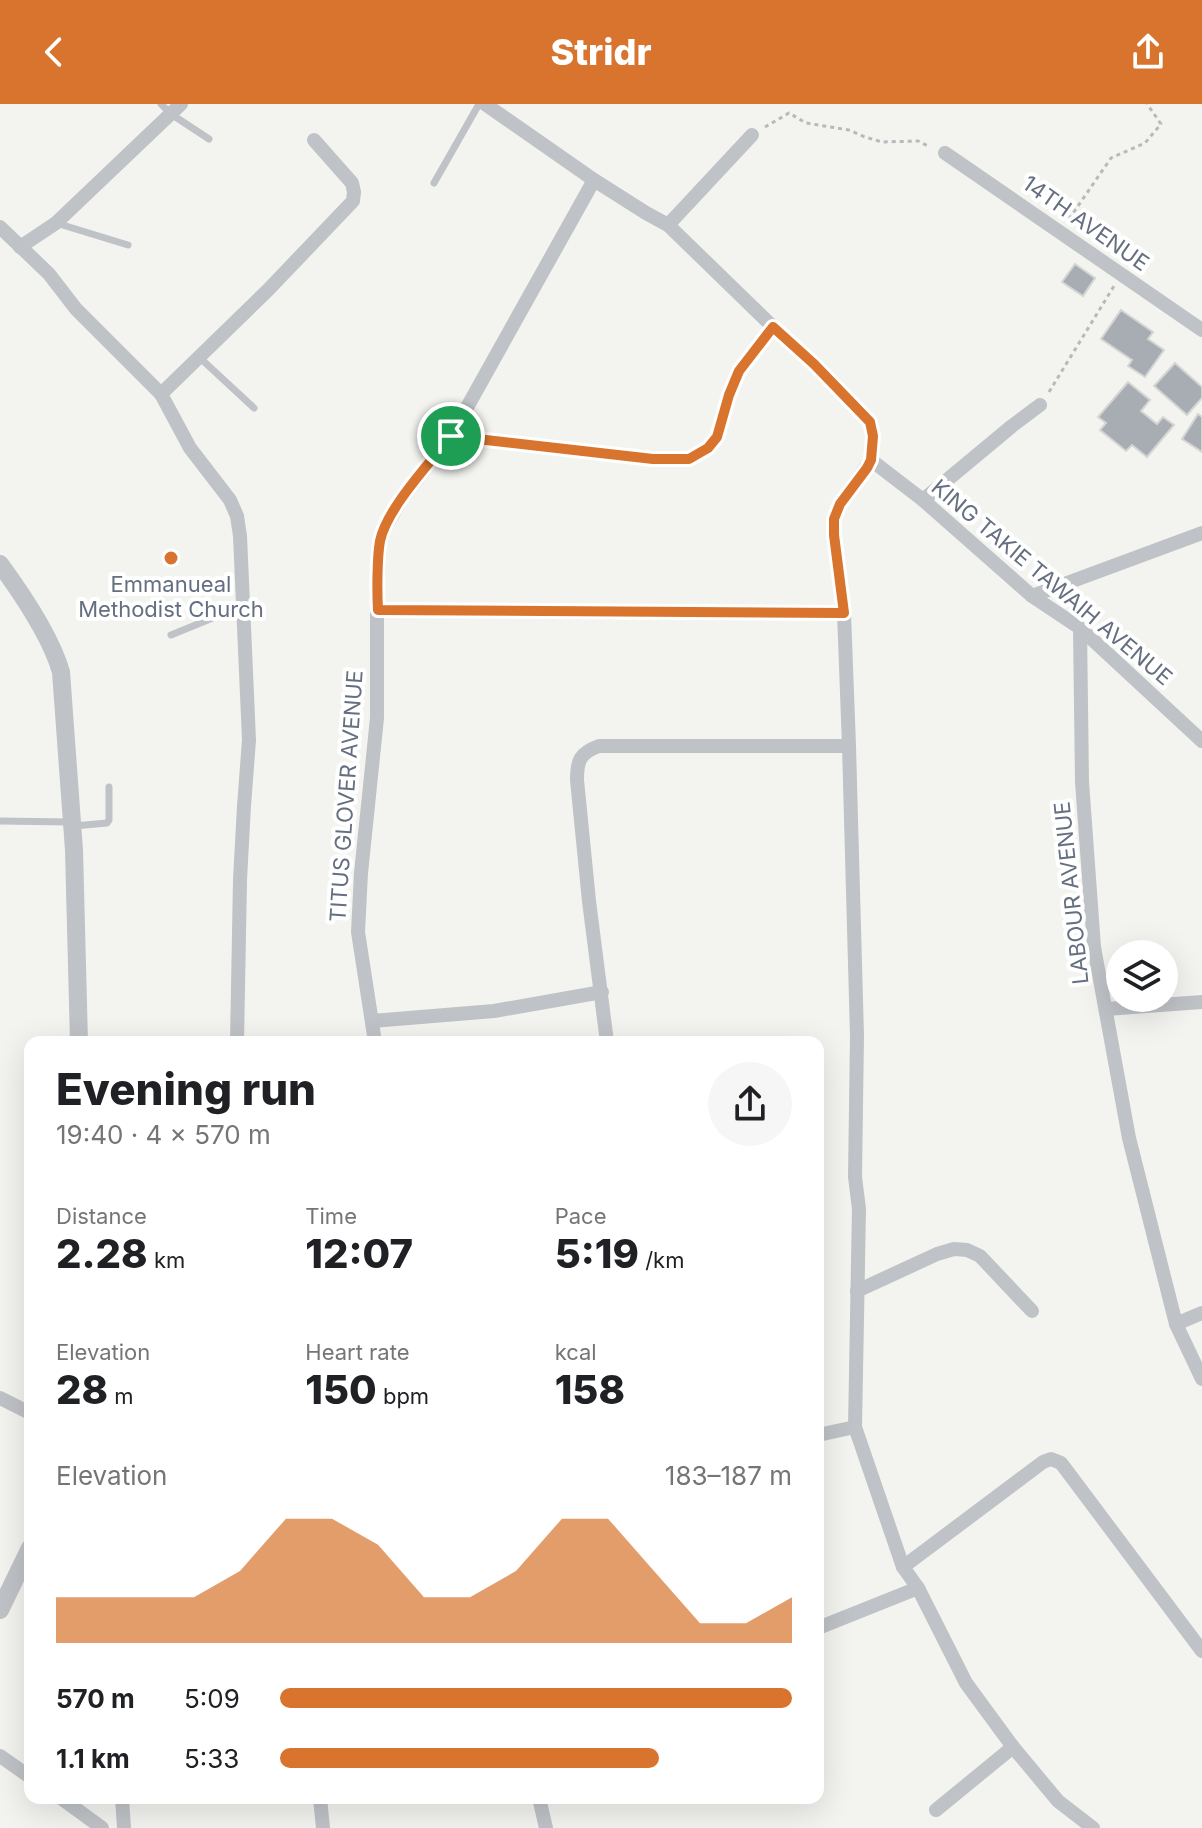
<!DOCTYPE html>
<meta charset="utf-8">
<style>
body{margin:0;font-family:Inter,sans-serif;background:#f6f6f6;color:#202124;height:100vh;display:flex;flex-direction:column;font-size:30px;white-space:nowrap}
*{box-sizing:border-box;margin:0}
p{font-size:26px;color:#757577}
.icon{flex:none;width:44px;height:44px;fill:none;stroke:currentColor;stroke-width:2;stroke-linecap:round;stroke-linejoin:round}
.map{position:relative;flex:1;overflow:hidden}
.sheet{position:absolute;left:24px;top:932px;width:800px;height:768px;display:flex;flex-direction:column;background:#fff;border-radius:16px;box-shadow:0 8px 32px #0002}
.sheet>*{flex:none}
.buttons{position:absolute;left:1106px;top:836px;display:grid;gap:16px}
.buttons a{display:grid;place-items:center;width:72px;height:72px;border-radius:50%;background:#fff;box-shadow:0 8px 32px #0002;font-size:40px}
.pin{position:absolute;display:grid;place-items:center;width:68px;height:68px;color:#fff;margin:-34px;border:4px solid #fff;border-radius:50%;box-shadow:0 2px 8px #0007}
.round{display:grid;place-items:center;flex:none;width:84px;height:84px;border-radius:42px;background:#f6f6f6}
.headline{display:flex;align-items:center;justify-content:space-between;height:136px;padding:0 32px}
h1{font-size:44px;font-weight:800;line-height:60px}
.metrics{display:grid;grid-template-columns:repeat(3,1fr);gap:12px;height:136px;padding:8px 32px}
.metrics div{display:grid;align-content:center}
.metrics b{font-size:40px;font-weight:800}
.metrics small{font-size:22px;font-weight:400}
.metrics p{font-size:22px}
.chart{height:224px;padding:16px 32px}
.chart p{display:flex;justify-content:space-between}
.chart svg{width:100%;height:144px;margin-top:8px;fill:#d8742d;opacity:.7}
ul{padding:0 32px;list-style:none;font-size:26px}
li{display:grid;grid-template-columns:128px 96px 1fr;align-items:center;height:60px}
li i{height:20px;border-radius:10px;background:#d8742d}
header{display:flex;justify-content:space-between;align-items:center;height:104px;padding:0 32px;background:#d8742d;color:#fff;font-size:36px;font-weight:800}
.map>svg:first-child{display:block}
.building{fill:#a8adb4;stroke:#d5d5d3;stroke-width:2}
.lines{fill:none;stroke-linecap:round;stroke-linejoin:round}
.path{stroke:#b7b9bc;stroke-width:3;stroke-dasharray:4 4;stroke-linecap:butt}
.service{stroke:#bfc2c6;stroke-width:7}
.minor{stroke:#bfc2c6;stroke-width:14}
.tertiary{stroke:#bfc2c6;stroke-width:18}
.route-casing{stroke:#fff;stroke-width:16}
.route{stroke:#d8742d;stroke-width:10}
.poi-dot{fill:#d8742d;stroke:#fff;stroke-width:3}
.labels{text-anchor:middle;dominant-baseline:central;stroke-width:8;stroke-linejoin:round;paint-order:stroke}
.street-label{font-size:22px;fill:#656f80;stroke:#fff}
.poi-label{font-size:22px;fill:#656f80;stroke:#fff}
</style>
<header><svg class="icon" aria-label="back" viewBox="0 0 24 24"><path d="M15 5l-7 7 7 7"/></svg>Stridr<svg class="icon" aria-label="share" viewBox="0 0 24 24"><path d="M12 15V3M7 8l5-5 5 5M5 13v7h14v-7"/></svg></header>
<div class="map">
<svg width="1202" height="1724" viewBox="0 0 1202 1724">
<rect width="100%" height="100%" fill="#f3f4f0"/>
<!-- building -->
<g class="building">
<path d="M 1075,160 L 1095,174 L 1083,192 L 1062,178 Z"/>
<path d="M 1121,206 L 1153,228 L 1148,235 L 1164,246 L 1145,273 L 1128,262 L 1132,256 L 1101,235 Z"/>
<path d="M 1175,259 L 1202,283 L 1202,294 L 1187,311 L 1154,282 Z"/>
<path d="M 1128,278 L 1150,296 L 1141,307 L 1157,320 L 1163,313 L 1174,321 L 1147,353 L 1132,341 L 1126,347 L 1100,326 L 1106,319 L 1098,313 Z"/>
<path d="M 1198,310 L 1202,313 L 1202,348 L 1182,335 Z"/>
</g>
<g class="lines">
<!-- path -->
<g class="path">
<path d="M 765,23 L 789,9 L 806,19 L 849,26 L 865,33 L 882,38 L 918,37 L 930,43"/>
<path d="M 1069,115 L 1111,54 L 1145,39 L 1161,20 L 1147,0"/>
<path d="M 1049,288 L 1114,182"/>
</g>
<!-- service -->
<g class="service">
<path d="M 161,0 L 171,10 L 209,35"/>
<path d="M 434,79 L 479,0"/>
<path d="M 56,119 L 128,141"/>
<path d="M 199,253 L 254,304"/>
<path d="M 171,531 L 242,502"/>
<path d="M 0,717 L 70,718"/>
<path d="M 74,722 L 107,719 L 109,716 L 109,683"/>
</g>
<!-- minor -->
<g class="minor">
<path d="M 485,0 L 594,76 L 646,109 L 668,121 L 773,223 L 814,260 L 870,318 L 873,332 L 871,356 L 840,400 L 834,415 L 834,431 L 844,509 L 849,642 L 857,932 L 855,1073 L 859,1105 L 855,1323 L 903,1463 L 918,1484 L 966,1579 L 1013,1643 L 1058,1697 L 1093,1724"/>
<path d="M 945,49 L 1202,226"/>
<path d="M 668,121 L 752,31"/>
<path d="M 0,123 L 49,170 L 76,205 L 161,290 L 190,344 L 230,396 L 237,412 L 240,432 L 249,636 L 244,702 L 240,776 L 237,938"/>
<path d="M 20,143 L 56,119 L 181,0"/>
<path d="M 161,290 L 268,186 L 353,97 L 354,88 L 352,79 L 314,36"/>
<path d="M 451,332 L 653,355 L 689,355 L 708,344 L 717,333 L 729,291 L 739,267 L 773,223"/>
<path d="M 871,356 L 923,396 L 1032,492 L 1080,524 L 1202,637"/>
<path d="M 923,396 L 1012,322 L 1040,301"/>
<path d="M 1032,492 L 1202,429"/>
<path d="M 378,506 L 844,509"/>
<path d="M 1080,524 L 1082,678 L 1094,843 L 1129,1034 L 1176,1220 L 1202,1275"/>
<path d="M 1106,905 L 1202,898"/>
<path d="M 372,917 L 494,907 L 602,888"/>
<path d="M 375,938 L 358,828 L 361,769 L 377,614 L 377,494 L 380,437 L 386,422 L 401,396 L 451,332 L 594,76"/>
<path d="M 607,938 L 589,797 L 577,676 C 577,656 580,649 599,642 L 849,642"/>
<path d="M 857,1187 L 937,1150 L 954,1145 L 967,1146 L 980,1152 L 1032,1207"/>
<path d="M 1176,1220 L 1202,1209"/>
<path d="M 0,1294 L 30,1309"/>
<path d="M 818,1331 L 855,1323"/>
<path d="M 903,1463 L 1043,1358 L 1051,1355 L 1061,1359 L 1202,1547"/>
<path d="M 818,1524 L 918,1484"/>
<path d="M 0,1652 L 30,1673"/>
<path d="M 61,1694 L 102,1724"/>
<path d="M 122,1694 L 124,1724"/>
<path d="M 320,1694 L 323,1724"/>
<path d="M 539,1694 L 546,1724"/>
<path d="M 936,1706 L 1013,1643"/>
</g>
<!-- tertiary -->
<g class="tertiary">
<path d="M 0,460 C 22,490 51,533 61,568 L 74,746 L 79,938"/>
<path d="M 0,1506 L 30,1444"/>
</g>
</g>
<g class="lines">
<defs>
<path id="route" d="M 773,223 L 814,260 L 870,318 L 873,332 L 871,356 L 867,364 L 840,400 L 834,415 L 834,431 L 844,509 L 378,506 C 377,488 377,454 380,437 C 387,404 430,359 451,332 L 653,355 L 689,355 L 708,344 L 717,333 L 729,291 L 739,267 Z"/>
</defs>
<!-- route casing -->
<use href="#route" class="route-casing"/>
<!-- route -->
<use href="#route" class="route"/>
</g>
<!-- markers -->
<circle class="poi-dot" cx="171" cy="454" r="8"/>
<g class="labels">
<!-- street labels -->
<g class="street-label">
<text transform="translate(1086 119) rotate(35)">14TH AVENUE</text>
<text transform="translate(1052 478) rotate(40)">KING TAKIE TAWAIH AVENUE</text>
<text transform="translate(346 692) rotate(-86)">TITUS GLOVER AVENUE</text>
<text transform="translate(1071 789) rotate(-96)">LABOUR AVENUE</text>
</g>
<!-- poi labels -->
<g class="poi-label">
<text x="171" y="480">Emmanueal<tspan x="171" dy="25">Methodist Church</tspan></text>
</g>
</g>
</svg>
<div class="buttons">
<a><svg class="icon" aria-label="layers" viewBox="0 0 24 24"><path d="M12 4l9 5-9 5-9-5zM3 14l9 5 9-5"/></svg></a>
</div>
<div class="pin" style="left:451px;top:332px;background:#1e9e55"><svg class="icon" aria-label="arrive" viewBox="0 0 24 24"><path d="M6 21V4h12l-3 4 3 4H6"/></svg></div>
<section class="sheet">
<div class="headline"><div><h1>Evening run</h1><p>19:40 · 4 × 570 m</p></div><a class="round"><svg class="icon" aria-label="share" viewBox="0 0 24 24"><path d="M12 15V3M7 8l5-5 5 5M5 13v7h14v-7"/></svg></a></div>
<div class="metrics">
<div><p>Distance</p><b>2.28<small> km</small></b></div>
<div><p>Time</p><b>12:07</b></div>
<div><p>Pace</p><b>5:19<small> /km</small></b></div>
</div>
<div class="metrics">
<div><p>Elevation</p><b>28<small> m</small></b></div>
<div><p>Heart rate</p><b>150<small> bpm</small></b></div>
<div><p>kcal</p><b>158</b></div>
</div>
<div class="chart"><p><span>Elevation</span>183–187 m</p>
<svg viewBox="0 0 160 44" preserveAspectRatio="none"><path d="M0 44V30L10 30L20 30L30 30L40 22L50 6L60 6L70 14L80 30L90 30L100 22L110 6L120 6L130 22L140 38L150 38L160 30V44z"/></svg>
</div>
<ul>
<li><b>570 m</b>5:09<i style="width:100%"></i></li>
<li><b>1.1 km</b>5:33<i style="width:74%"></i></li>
</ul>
</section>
</div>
